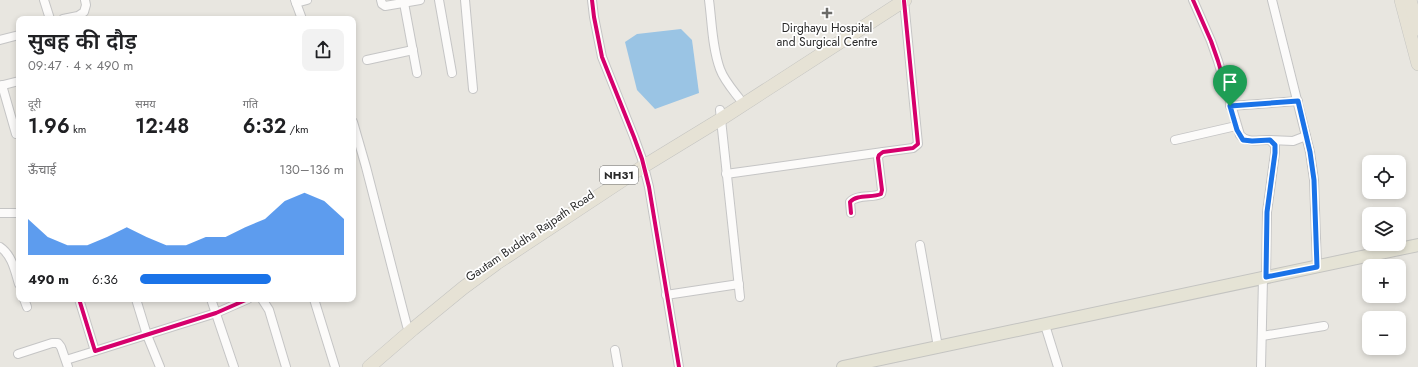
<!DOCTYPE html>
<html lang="hi">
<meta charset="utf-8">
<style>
body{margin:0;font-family:Jost,"Noto Sans Devanagari",sans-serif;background:#f2f2f2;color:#202124;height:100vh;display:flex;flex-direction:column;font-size:15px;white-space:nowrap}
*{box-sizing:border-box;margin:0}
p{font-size:13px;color:#757577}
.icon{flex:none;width:22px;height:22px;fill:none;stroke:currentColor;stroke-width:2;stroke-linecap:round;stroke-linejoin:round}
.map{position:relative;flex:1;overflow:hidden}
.panel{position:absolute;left:16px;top:16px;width:340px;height:286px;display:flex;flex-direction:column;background:#fff;border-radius:8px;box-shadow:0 2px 6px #0003}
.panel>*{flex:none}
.buttons{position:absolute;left:1362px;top:155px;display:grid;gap:8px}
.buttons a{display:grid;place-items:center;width:44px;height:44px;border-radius:8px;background:#fff;box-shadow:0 2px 6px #0003;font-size:20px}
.pin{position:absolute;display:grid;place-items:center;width:34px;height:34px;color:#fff;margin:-41px -17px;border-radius:50% 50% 50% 0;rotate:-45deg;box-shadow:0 0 4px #0007}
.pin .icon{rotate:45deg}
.round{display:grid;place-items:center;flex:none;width:42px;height:42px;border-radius:8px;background:#f2f2f2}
.head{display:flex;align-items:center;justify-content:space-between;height:68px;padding:0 12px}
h1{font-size:22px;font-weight:600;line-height:30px}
.stats{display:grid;grid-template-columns:repeat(3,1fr);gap:6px;height:68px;padding:4px 12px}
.stats div{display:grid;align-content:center}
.stats b{font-size:20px;font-weight:600}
.stats small{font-size:11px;font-weight:400}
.stats p{font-size:11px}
.chart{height:112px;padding:8px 12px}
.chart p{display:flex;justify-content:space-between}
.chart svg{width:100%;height:72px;margin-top:4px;fill:#1a73e8;opacity:.7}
ul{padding:0 12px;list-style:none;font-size:13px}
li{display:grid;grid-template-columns:64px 48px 1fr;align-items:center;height:30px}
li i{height:10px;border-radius:5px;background:#1a73e8}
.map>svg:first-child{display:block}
.water{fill:#9ac4e4}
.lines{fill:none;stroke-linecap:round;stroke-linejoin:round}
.minor-casing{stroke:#c5c5c5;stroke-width:10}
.primary-casing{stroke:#c4c4c1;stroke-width:14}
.trunk-casing{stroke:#c4c4c1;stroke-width:14}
.minor{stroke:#fcfbfa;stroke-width:8}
.primary{stroke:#e5e3d5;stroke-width:12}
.trunk{stroke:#e6e2d5;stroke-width:13}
.cycleway-casing{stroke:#fff;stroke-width:6}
.cycleway{stroke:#d6006c;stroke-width:4}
.route-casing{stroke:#fff;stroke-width:8}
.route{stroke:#1a73e8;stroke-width:5}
.poi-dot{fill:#6c6c6a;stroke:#fff;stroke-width:1.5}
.labels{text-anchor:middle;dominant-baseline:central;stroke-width:3.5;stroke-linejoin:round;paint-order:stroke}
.shield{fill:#fff;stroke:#6a6a6a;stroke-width:1}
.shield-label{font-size:11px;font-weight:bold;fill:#2a2a2a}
.poi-label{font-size:12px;fill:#2a2a2a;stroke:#fff}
.street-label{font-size:12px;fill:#2a2a2a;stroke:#fff}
</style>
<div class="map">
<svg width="1418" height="367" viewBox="0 0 1418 367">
<rect width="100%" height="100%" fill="#e8e6e0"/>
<!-- water -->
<path class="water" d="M 681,29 L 692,40 L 699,93 L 655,109 L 637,90 L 625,42 L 637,34 Z"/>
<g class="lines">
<defs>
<g id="minor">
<path d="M 44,0 L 50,19"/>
<path d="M 295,0 L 302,19"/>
<path d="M 381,0 L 382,4 L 385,6 L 420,0"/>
<path d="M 439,0 L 452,73"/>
<path d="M 465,0 L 473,89"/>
<path d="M 592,0 L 594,17 L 602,57 L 634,137 L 642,159 L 649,187 L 679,367"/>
<path d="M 709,0 C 712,22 712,47 720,69 C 724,80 732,89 739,98"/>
<path d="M 1193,0 L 1211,41 L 1218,61 L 1240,135 C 1248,144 1259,139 1270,140 L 1275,145 L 1275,153 L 1267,212 L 1266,277"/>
<path d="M 1272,0 L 1310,152 L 1314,180 L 1317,267"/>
<path d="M 296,3 L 307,0"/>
<path d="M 404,3 L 417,73"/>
<path d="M 63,19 L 78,16 L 84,12 L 86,5 L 85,0"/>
<path d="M 0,40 L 19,35"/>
<path d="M 367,60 L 413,50"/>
<path d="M 2,85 L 16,134"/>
<path d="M 0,86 L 19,81"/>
<path d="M 1230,106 L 1298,101"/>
<path d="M 720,110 L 740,297"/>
<path d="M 353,122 L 366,167 L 407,326"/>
<path d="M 1175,140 L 1236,126"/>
<path d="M 1270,140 L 1293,141 L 1306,136"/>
<path d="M 726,174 L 883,152"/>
<path d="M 0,213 L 19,213"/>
<path d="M 851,213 L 850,202 C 857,194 872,198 881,194 L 882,190 L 878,158 L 879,155 L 883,152 L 913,148 L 918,144 L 904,1"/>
<path d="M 920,245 L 938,347"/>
<path d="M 0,247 C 12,255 15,271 19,284"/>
<path d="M 666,295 L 739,284"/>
<path d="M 24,299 L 27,307"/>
<path d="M 79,299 L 95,351 L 216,313 L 248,299"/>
<path d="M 136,299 L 147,335 L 160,367"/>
<path d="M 211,299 L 234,367"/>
<path d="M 262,299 L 269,310 L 286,367"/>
<path d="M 314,299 L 335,367"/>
<path d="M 1045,325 L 1058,367"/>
<path d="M 1262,336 L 1324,326"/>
<path d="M 615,350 L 618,367"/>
<path d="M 18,354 L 52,343 L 58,343 L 61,347 L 68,367"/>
<path d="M 66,360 L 95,351"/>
<path d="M 1261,367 L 1263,278"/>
</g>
<path id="primary" d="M 843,367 L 1418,245"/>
<g id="trunk">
<path d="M 1401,0 L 1418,64"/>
<path d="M 1410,0 L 1418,29"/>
<path d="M 369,367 L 413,329 L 463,288 L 497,263 L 644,166 L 721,119 L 905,0"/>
</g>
</defs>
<!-- minor casing -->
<use href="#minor" class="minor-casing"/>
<!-- primary casing -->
<use href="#primary" class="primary-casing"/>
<!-- trunk casing -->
<use href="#trunk" class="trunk-casing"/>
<!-- minor -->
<use href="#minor" class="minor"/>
<!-- primary -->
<use href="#primary" class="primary"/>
<!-- trunk -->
<use href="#trunk" class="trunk"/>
<defs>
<g id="cycleway">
<path d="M 592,0 L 594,17 L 602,57 L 634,137 L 642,159 L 649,187 L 679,367"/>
<path d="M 1193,0 L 1211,41 L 1218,61 L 1240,135 C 1248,144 1259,139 1270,140 L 1275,145 L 1275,153 L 1267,212 L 1266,277"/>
<path d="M 851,213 L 850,202 C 857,194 872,198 881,194 L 882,190 L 878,158 L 879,155 L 883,152 L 913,148 L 918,144 L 904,1"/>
<path d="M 79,299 L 95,351 L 216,313 L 248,299"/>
</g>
</defs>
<!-- cycleway casing -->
<use href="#cycleway" class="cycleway-casing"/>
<!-- cycleway -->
<use href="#cycleway" class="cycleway"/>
</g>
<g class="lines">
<defs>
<path id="route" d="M 1298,101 L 1310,152 L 1314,180 L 1317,267 L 1266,277 L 1267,212 L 1275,153 L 1275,145 L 1270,140 L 1252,141 L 1243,140 L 1237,130 L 1230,106 Z"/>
</defs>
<!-- route casing -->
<use href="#route" class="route-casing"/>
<!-- route -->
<use href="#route" class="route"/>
</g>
<!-- markers -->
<path class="poi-dot" d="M825 7h4v4h4v4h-4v4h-4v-4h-4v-4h4z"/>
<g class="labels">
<!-- shield labels -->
<rect class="shield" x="600" y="166" width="38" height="18" rx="3"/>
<g class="shield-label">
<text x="619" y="175">NH31</text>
</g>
<!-- poi labels -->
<g class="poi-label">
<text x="827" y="28">Dirghayu Hospital<tspan x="827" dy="14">and Surgical Centre</tspan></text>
</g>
<!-- street labels -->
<g class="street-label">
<text transform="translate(530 236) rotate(-34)">Gautam Buddha Rajpath Road</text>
</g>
</g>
</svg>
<div class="buttons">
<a><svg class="icon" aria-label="locate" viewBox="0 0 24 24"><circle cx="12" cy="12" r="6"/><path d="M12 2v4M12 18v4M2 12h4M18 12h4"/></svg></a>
<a><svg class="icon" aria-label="layers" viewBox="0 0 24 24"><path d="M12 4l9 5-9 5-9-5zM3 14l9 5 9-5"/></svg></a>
<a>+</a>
<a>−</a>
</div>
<div class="pin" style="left:1230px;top:106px;background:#1e9e55"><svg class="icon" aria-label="arrive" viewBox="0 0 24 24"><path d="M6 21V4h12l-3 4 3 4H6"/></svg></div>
<section class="panel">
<div class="head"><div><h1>सुबह की दौड़</h1><p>09:47 · 4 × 490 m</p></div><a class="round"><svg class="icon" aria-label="share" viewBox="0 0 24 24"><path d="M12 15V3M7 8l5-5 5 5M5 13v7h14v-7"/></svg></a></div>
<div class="stats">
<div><p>दूरी</p><b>1.96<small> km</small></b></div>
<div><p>समय</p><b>12:48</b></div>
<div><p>गति</p><b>6:32<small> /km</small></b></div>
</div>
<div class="chart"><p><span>ऊँचाई</span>130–136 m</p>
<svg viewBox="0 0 160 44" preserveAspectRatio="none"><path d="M0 44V22L10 33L20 38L30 38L40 33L50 27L60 33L70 38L80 38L90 33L100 33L110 27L120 22L130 11L140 6L150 11L160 22V44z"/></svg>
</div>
<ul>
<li><b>490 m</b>6:36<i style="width:64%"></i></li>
</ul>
</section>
</div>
